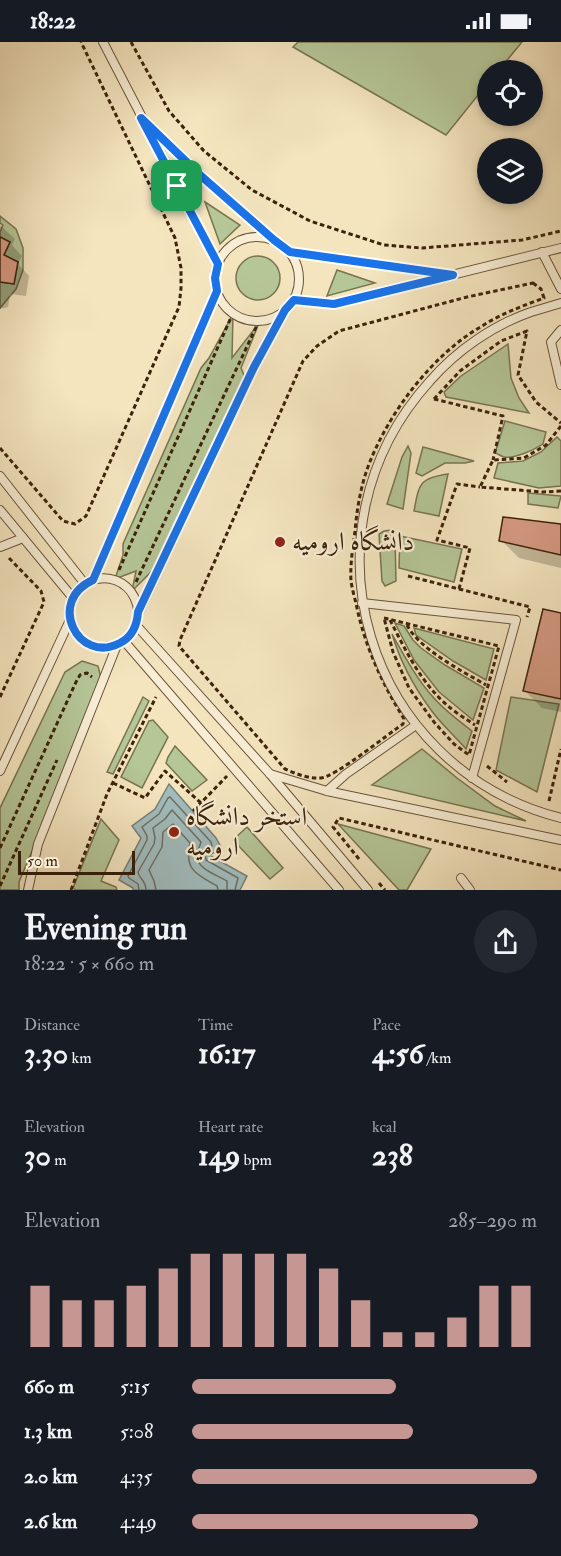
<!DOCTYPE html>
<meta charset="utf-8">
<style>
body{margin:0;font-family:"IM FELL Double Pica",Amiri,serif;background:#242831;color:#f1f3f6;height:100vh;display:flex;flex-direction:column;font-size:22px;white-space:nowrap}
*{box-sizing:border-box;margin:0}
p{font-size:20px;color:#9ea1a6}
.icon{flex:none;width:33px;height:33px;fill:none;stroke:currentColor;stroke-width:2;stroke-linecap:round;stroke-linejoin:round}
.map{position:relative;height:848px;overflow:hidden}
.side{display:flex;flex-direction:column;background:#171b24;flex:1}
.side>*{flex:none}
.tools{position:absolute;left:477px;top:18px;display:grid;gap:12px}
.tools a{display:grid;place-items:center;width:66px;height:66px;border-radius:50%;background:#171b24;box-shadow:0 3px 9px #0003;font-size:30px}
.scale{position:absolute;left:18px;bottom:15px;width:117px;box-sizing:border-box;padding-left:6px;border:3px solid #3c220a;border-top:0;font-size:16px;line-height:21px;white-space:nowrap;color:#3c220a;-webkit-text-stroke:4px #f8eed5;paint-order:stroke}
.pin{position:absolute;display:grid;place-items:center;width:51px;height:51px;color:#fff;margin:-26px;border-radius:12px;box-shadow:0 3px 9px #0006}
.round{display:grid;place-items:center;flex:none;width:63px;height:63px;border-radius:32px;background:#242831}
.summary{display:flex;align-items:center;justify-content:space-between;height:102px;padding:0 24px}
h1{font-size:33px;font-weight:700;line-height:45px}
.stats{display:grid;grid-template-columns:repeat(3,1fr);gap:9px;height:102px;padding:6px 24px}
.stats div{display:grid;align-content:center}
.stats b{font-size:30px;font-weight:700}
.stats small{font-size:16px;font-weight:400}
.stats p{font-size:16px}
.chart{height:168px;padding:12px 24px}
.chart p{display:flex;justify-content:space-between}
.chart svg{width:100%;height:108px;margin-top:6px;stroke:#c59692;stroke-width:6}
ul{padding:0 24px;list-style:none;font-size:20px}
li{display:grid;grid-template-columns:96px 72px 1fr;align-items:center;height:45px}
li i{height:15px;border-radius:8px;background:#c59692}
.status{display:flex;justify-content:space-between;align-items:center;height:42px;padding:0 30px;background:#171b24;direction:ltr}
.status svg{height:16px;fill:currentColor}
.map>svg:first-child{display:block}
.green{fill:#b5c697;stroke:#787450;stroke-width:1.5}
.water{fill:#a1bcbd;stroke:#797e75;stroke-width:1.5}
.shadow{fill:#0003}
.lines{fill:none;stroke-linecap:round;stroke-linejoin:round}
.shore{stroke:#6e6f64;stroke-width:1.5}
.building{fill:#d59982;stroke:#3c220a;stroke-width:1.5}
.lane-casing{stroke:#6a5337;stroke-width:10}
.path{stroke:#3c220a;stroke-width:3;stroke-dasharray:4.5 3;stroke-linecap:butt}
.lane{stroke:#f8eed5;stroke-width:8}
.route-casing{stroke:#fff;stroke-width:12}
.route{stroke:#1a73e8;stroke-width:8}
.poi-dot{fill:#8f2418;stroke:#f8eed5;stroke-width:2}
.labels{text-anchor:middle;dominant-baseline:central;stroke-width:4.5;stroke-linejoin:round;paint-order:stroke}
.poi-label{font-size:26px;fill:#3c220a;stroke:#f8eed5;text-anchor:start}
</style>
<div class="status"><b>18:22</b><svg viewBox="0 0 49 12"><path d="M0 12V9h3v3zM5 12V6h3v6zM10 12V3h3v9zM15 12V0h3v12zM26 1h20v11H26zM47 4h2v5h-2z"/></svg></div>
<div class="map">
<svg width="561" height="848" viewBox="0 0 561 848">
<rect width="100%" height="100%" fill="#f4e5bf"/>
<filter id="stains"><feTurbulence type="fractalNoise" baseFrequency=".00333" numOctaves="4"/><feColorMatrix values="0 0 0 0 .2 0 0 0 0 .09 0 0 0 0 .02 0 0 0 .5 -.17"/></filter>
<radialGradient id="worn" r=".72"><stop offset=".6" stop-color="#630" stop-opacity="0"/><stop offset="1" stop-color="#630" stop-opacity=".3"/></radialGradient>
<!-- green -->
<g class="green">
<path d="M 298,0 L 522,0 L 499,28 L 488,28 L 487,42 L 446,93 L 293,5 Z"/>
<path d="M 205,160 L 240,183 L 220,202 Z"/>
<path d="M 0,174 L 16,187 L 23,206 L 23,228 L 16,247 L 0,266 L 0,240 L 14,242 L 18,220 L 4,213 L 10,200 L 0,195 L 0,190 L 3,183 L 0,181 Z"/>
<circle cx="258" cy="236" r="22"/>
<path d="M 337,228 L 375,241 L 327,254 Z"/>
<path d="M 233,272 L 232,316 L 259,281 L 241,326 L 246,338 L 161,520 L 132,549 L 136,529 L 115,537 L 123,513 L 123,502 L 201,326 L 209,316 Z"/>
<path d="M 508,302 L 511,336 L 519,356 L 529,371 L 446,355 L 444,350 L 461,334 Z"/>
<path d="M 505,379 L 546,390 L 543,402 C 534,408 514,417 504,415 C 503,415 496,411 495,411 Z"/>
<path d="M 557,395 L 561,399 L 561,444 L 539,446 L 494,436 L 498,421 L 523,419 L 541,410 Z"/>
<path d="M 408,404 L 411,411 L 403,467 L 387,462 L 402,415 Z"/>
<path d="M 423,405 L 474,419 L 465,421 L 445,421 L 422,434 L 416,431 Z"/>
<path d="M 448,432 L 439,474 L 414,469 C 419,442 419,436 448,432 Z"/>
<path d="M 528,451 L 561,454 L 558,466 L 528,462 Z"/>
<path d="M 391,488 L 395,496 L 396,539 L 385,544 L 382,539 L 379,492 L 384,489 Z"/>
<path d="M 400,494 L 462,507 L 454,540 L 399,526 Z"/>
<path d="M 395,581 L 404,584 L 413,598 L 421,606 L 445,623 L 484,646 L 473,678 L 439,650 L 414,618 Z"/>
<path d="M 414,586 L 494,607 L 486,638 L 453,619 L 416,593 Z"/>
<path d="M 392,592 C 404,613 416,636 433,655 C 444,668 458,678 472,689 L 466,707 C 455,694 441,682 431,668 C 414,645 400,619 392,592 Z"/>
<path d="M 82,619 L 98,624 L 101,636 L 71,717 L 19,840 L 19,848 L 0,848 L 0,766 L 65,630 Z"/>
<path d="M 143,655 L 149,659 L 113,732 L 107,730 Z"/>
<path d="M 511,655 L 559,662 L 537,750 L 496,728 Z"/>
<path d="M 153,678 L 168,695 L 142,746 L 121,735 L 149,679 Z"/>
<path d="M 175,704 L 207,738 L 192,749 L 166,721 L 168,715 Z"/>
<path d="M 422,707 L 457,736 L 495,764 L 526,779 L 372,743 Z"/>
<path d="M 101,777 L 119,798 L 101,839 L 116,845 L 117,848 L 76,848 L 73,846 Z"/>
<path d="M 338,782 L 431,807 L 407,848 L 399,848 Z"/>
<path d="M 247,785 L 283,826 L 270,837 L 233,798 Z"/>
</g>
<!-- water -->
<path class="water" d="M 169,742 L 216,796 L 222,807 L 209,813 L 247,834 L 240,848 L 133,848 L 133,846 L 119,838 L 141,796 L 132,784 L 155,767 Z"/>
<!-- shadow -->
<g class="shadow">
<path d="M 0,183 L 15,197 L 12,203 L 22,214 L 18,222 L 29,234 L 26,254 L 10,252 L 8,265 L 0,267 Z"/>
<path d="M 561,484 L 561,526 L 519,516 L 501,498 Z"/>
<path d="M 561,573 L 561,670 L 542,666 L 525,649 Z"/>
</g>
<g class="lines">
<!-- shore -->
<g class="shore">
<path d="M 139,848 L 138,842 L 129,836 L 128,834 L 147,798 L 147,794 L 142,785 L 159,772 L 168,756 L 170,755 L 211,800 L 212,804 L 205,811 L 206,818 L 238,836 L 235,848"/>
<path d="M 146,848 C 146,838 139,837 138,830 L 154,802 L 155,796 L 153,786 L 165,777 L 172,768 L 201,800 C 200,804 197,809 197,814 C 197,827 217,833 227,839 L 227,848"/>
<path d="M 156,848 L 154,839 L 149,828 L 162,805 L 163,790 L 173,782 L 190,801 C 184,828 196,832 217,844 L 218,848"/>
</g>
</g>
<!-- building -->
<g class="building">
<path d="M 0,195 L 10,200 L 4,213 L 18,220 L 14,242 L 0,240 Z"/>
<path d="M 503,475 L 561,482 L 561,513 L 499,499 Z"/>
<path d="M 543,567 L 561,571 L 561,657 L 523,649 Z"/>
</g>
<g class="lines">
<defs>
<g id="lane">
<path d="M 103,0 L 218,222"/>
<path d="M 148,83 L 200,133 L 273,197"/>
<circle cx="257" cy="237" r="42"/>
<path d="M 290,210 L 446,232"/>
<path d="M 542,210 L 561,247"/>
<path d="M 294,258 L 334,262 L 561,206"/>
<path d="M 561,261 C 551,264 541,267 531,270 C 493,283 456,309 430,339 C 294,489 365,726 561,776"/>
<path d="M 561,288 L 551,300 L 561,343"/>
<path d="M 0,434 L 85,542"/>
<path d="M 0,468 L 73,556"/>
<path d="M 0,505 L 23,496"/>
<path d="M 93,538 L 217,249"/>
<path d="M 362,561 L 516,578 L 472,736"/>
<path d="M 139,570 L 254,325 L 285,268"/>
<path d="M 136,583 L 270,732 L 368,848"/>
<path d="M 124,599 L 339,848"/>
<path d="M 0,729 L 70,578"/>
<path d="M 270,732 L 327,749 L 561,798"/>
<path d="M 327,749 L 346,732 L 416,683"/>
<path d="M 461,836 L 470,848"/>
<path d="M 28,848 L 38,802 L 117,603 C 161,579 129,521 88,540 C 80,544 74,551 71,560 C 65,578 76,599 94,604 C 102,606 109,605 117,603"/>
</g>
</defs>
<!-- lane casing -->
<use href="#lane" class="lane-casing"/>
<!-- path -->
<g class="path">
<path d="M 131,0 L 169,69 L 204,109 L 252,148 L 310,179 L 384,203 L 422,206 L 522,198 L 561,189"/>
<path d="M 533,241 L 541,247 L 544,256 C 522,264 501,272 482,284 C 432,313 390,369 369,422 C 361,443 357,466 355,489 C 353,505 350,522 351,539 C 352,546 354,554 356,561 C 364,603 382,641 404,677 L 403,682 C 388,692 335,735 321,736 C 308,737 297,732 285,727 L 179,604 L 180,598 L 303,319 L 317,304 L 339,289 L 467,255 Z"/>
<path d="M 434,357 L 460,329 L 501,299 L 527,289 L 518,333 L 536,360 L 561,381"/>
<path d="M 434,357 L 503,374 L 493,418"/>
<path d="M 561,384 L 546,403 L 524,416 L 493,418 L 480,445 L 543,450 L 561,449"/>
<path d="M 0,406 L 63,479 L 75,482 L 86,474 L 179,265 L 181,246 L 181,226 L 175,196 L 81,0"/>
<path d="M 119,528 L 233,271"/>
<path d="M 408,534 L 530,565 L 527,575"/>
<path d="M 136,540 L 259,279"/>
<path d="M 459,547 L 470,506 L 437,498 L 457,442 L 480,445"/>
<path d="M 384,576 L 499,604 L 469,713 L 454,702 L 434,680 L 409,646 L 393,610 Z"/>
<path d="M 390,578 C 406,609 421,641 448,664 C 456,671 466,677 475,683"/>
<path d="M 407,583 C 419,607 462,629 486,643"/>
<path d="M 0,655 L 44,560 L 41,549 L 7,514"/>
<path d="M 487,724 L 507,740"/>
<path d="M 113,741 L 145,756 L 165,729 L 201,761"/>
<path d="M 549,759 L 561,707"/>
<path d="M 193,769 L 227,734"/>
<path d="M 0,806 L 76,640 L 80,633 L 87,631 L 92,635"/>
<path d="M 359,817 L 333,785 L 339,776 L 561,828"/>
<path d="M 379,841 L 385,848"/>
<path d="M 0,844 L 57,718"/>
<path d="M 71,848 L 107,752 L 156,655"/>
</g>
<!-- lane -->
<use href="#lane" class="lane"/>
</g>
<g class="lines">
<defs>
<path id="route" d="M 141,76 L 200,133 L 274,198 L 290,210 L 453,233 L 334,262 L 294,258 L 285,268 L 254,325 L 138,570 C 137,584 132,595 120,601 C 78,623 46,559 93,538 L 217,249 L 215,236 L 218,222 Z"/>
</defs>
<!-- route casing -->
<use href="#route" class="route-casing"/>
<!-- route -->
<use href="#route" class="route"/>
</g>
<!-- markers -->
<g class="poi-dot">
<circle cx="280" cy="500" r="6"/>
<circle cx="174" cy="790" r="6"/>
</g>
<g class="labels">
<!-- poi labels -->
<g class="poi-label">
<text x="292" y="500">دانشگاه ارومیه</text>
<text x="186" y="775">استخر دانشگاه<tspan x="186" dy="30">ارومیه</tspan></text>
</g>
</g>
<rect width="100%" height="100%" filter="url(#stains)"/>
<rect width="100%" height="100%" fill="url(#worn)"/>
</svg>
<div class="tools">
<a><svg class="icon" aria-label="locate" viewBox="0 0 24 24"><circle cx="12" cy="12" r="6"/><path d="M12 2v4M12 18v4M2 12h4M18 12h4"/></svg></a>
<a><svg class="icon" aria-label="layers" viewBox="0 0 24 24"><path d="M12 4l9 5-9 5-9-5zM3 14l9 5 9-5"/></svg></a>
</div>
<div class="scale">50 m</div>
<div class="pin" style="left:177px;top:144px;background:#1e9e55"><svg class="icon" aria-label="arrive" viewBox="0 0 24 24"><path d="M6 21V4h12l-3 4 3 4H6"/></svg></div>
</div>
<section class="side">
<div class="summary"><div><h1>Evening run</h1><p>18:22 · 5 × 660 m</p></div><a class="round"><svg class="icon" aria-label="share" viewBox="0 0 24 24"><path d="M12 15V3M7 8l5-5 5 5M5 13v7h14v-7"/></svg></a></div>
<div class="stats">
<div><p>Distance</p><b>3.30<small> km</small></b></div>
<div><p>Time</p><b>16:17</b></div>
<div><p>Pace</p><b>4:56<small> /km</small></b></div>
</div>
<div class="stats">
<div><p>Elevation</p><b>30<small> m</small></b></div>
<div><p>Heart rate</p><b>149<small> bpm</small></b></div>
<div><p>kcal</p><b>238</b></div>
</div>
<div class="chart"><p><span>Elevation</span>285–290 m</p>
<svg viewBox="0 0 160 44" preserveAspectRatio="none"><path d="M5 44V19M15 44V25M25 44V25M35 44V19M45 44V12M55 44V6M65 44V6M75 44V6M85 44V6M95 44V12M105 44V25M115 44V38M125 44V38M135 44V32M145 44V19M155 44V19"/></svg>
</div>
<ul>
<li><b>660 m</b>5:15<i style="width:59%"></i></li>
<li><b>1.3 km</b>5:08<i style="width:64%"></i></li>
<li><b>2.0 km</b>4:35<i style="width:100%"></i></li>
<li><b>2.6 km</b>4:49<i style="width:83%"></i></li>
</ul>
</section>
